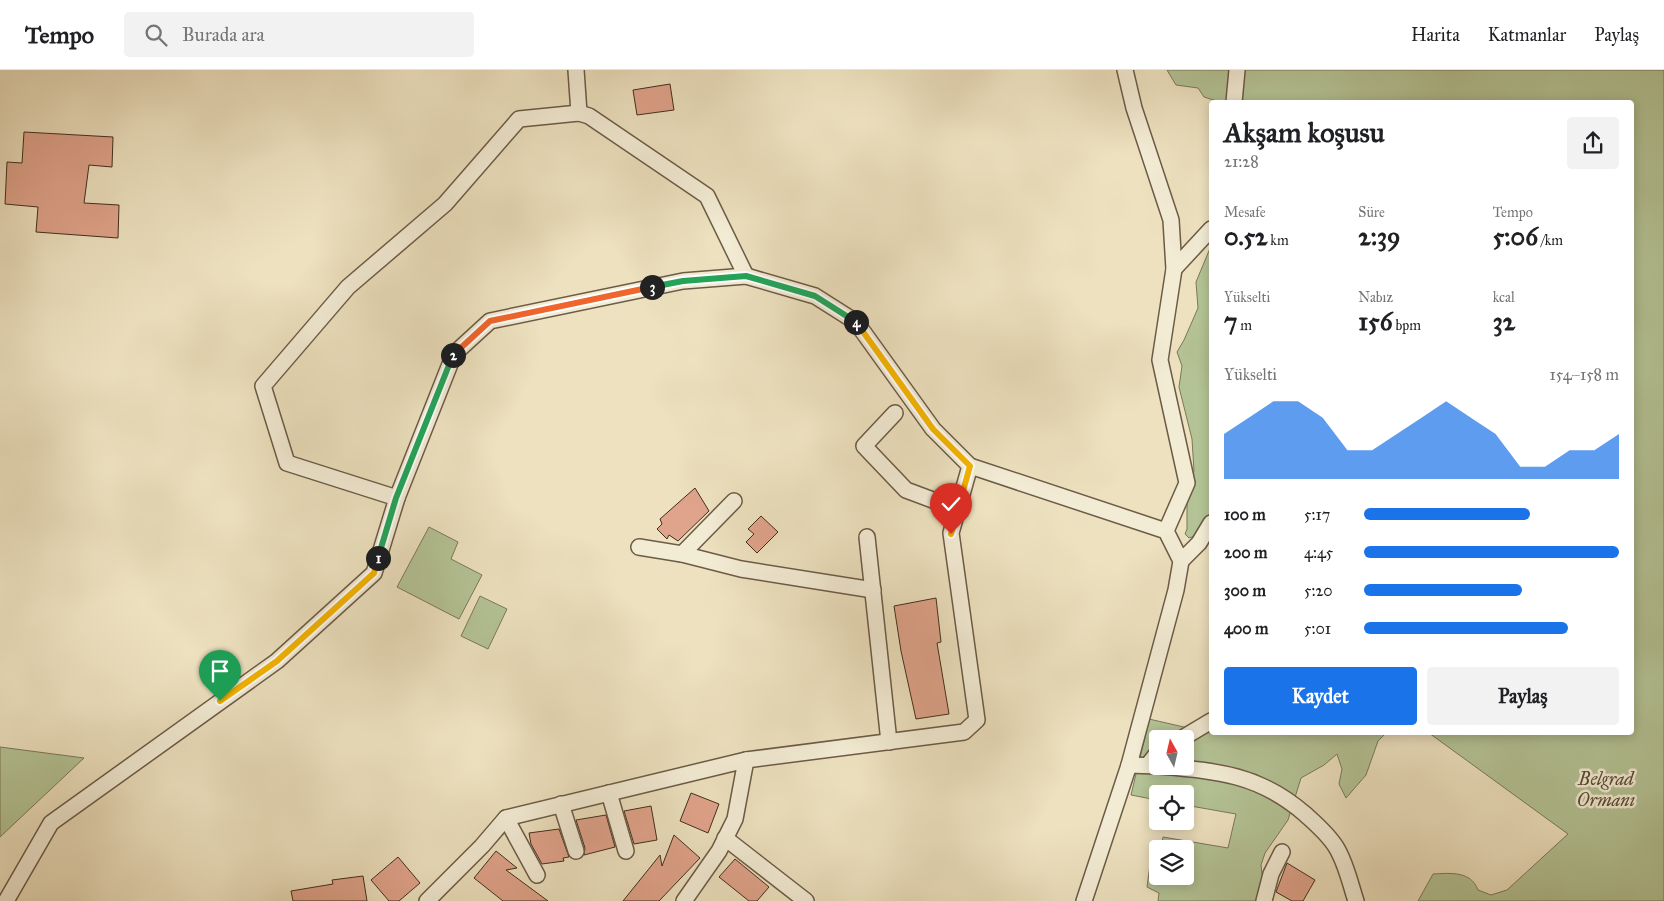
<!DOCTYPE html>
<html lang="tr">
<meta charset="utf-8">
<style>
body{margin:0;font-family:"IM FELL Great Primer",serif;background:#f2f2f2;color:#202124;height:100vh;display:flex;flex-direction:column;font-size:19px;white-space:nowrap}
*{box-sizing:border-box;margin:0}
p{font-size:16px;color:#757577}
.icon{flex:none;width:28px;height:28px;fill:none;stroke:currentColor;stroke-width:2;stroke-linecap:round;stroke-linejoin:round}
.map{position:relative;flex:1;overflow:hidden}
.side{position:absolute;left:1209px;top:30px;width:425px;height:635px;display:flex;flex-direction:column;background:#fff;border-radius:5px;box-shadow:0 2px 12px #0003}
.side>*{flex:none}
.needle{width:32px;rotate:352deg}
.tools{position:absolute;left:1149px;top:660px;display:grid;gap:10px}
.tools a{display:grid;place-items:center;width:45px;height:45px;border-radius:5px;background:#fff;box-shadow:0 2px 12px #0003;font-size:25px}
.pin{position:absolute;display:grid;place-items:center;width:42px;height:42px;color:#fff;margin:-51px -21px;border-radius:50% 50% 50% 0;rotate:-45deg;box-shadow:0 0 5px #0007}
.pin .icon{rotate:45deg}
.km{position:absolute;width:25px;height:25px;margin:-12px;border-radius:50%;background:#222;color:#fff;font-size:14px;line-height:25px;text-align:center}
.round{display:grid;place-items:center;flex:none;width:52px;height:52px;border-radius:5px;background:#f2f2f2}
.summary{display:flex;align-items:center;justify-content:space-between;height:85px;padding:0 15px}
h1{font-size:28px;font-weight:700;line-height:38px}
.stats{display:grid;grid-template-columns:repeat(3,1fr);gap:8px;height:85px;padding:5px 15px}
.stats div{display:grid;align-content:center}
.stats b{font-size:25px;font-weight:700}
.stats small{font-size:14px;font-weight:400}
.stats p{font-size:14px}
.chart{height:140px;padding:10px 15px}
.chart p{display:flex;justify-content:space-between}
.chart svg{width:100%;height:90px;margin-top:5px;fill:#1a73e8;opacity:.7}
.cta{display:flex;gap:10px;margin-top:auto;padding:10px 15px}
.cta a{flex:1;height:58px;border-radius:5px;background:#1a73e8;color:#fff;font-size:20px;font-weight:700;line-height:58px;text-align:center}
.cta a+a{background:#f2f2f2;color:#202124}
ul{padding:0 15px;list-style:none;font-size:16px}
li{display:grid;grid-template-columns:80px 60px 1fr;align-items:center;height:38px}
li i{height:12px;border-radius:6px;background:#1a73e8}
header{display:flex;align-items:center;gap:30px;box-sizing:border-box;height:70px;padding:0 25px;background:#fff;border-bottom:1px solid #e0e0e0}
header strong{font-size:24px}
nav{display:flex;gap:28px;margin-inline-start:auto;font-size:18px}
.search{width:350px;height:45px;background:#f2f2f2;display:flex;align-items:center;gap:12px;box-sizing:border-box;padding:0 18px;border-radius:5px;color:#757577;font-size:19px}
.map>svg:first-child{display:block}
.green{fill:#b4c395;stroke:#7a7859;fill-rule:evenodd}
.building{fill:#e0a38b;stroke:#412e1d}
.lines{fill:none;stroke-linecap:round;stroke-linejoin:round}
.street-casing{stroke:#6c5b46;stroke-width:18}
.street{stroke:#f3ecd5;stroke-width:15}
.split-1-casing{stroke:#fff;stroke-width:10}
.split-2-casing{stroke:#fff;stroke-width:10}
.split-3-casing{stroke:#fff;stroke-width:10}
.split-4-casing{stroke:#fff;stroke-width:10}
.split-5-casing{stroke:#fff;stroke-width:10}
.split-1{stroke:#f5b400;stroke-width:6}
.split-2{stroke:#22a559;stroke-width:6}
.split-3{stroke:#f0652b;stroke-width:6}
.split-4{stroke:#22a559;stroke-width:6}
.split-5{stroke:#f5b400;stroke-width:6}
.labels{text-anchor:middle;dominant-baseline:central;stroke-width:5;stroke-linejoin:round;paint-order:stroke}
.park-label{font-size:18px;font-style:italic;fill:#584c35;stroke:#f3ecd5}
</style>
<header>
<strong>Tempo</strong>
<div class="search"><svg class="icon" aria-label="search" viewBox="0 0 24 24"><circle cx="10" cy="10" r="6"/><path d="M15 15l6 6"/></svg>Burada ara</div>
<nav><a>Harita</a><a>Katmanlar</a><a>Paylaş</a></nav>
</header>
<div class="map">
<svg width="1664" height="831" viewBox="0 0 1664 831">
<rect width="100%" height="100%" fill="#ede1bf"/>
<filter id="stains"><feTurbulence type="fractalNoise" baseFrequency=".004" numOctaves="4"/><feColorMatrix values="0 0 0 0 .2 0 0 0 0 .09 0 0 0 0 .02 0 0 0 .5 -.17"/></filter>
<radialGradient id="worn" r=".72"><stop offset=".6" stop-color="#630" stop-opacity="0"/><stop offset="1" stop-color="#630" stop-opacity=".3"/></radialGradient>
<!-- green -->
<g class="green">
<path d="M 1167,0 L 1664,0 L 1664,831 L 1418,831 L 1433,804 C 1451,803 1471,801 1478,820 L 1491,825 L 1507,820 L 1568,764 L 1429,663 L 1631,662 L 1631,32 L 1220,32 L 1204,27 L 1198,18 L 1176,15 Z"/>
<path d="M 1211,176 L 1211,445 C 1206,455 1201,465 1189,468 L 1185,464 L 1187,459 L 1187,429 L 1194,401 L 1192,369 L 1179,317 L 1182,296 L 1177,282 L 1184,270 L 1198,238 L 1196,212 Z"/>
<path d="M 429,457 L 458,472 L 451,489 L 482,505 L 459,549 L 397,517 Z"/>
<path d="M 480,526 L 507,539 L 488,579 L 461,566 Z"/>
<path d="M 1149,649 L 1214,664 L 1386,663 L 1378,671 L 1366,705 L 1346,728 L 1339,714 L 1342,699 L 1337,684 L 1324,695 L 1301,708 L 1288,750 L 1265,783 L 1261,795 L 1263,813 L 1257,831 L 1158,831 L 1159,823 L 1147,817 L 1150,795 L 1157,789 L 1158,806 L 1185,806 L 1185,779 L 1161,779 L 1163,767 L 1228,778 L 1236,744 L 1185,735 L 1185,724 L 1158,724 L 1157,730 L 1131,725 ZM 1158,669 L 1185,669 L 1185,696 L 1158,696 Z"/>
<path d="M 0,677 L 84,688 L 0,767 Z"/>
</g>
<!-- building -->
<g class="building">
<path d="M 670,14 L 674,40 L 637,45 L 633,20 Z"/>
<path d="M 24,62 L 113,67 L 112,97 L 89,95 L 84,133 L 119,135 L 118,168 L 36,162 L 38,137 L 5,134 L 7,92 L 22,93 Z"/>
<path d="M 695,418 L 709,441 L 678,471 L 669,465 L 667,469 L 657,459 L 662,454 L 660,449 Z"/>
<path d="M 761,446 L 778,462 L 757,483 L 746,472 L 754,464 L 748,459 Z"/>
<path d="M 936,528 L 941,572 L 937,573 L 949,644 L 916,649 L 901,581 L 894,536 Z"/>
<path d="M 691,723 L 719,734 L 708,763 L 680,751 Z"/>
<path d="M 651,736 L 657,770 L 634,774 L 624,741 Z"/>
<path d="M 606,745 L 615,777 L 584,785 L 585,778 L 576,750 Z"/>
<path d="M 559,759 L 569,787 L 563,788 L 564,791 L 542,794 L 531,774 L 529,763 Z"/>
<path d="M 674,765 L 700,788 L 659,831 L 623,831 L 660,785 L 662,796 Z"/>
<path d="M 496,781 L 517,798 L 506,800 L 548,831 L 503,831 L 474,808 Z"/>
<path d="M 398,787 L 420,813 L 399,831 L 389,831 L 371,810 Z"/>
<path d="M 735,789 L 769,817 L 757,831 L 749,831 L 719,807 Z"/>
<path d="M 1287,793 L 1315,810 L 1303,831 L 1292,831 L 1276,822 Z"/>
<path d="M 363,806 L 367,831 L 293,831 L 291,821 L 333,814 L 332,810 Z"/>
</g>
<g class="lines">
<defs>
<g id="street">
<path d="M 576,0 L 579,43"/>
<path d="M 1125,0 L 1134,38 L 1171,150 L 1174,199 L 1160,290 L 1187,413 L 1166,461"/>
<path d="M 1234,32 L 1237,0"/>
<path d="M 1174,199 L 1211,159"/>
<path d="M 895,343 L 864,376 L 906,420 L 938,432 L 962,429"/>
<path d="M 397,428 L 287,393 L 263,316 L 348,217 L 445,134 L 519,49 L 579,43 L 589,46 L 707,126 L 746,206"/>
<path d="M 867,467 L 889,672"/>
<path d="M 639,477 L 682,484 L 741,499 L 873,520"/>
<path d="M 682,484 L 734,431"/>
<path d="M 1181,491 L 1199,473 L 1211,453"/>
<path d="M 1181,669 L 1211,651"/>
<path d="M 746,690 L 964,662 L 977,650 L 951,463 L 970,396"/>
<path d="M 1129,695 L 1158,696"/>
<path d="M 1148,695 L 1158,682"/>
<path d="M 1159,696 C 1217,701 1259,704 1305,744 C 1316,754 1328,764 1336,777 C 1346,793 1350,813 1356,831"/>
<path d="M 609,723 L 626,781"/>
<path d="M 561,734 L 576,781"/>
<path d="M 506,748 L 537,805"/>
<path d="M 725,768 L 806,831"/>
<path d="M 6,831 L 51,753 L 277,591 L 374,503 L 397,428 L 454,284 L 490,251 L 683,211 L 746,206 L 815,226 L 856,252 L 933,359 L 970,396 L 1166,461 L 1181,491 L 1176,520 L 1129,695 L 1084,831"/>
<path d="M 427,831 L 482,776 L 506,748 L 746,690 L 735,749 L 719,781 L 684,831"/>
<path d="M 1264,831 L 1271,804 L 1282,782"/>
</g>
</defs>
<!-- street casing -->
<use href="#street" class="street-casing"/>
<!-- street -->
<use href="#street" class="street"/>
</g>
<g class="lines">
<defs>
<path id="split-1" d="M 220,631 L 277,591 L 374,503 L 378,488"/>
<path id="split-2" d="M 378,488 L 396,428 L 453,285"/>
<path id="split-3" d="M 453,285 L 490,251 L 652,217"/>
<path id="split-4" d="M 652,217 L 683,211 L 746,206 L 815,226 L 856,252"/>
<path id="split-5" d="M 856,252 L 933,359 L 970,396 L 951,464"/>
</defs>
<!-- split-1 casing -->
<use href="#split-1" class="split-1-casing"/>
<!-- split-2 casing -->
<use href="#split-2" class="split-2-casing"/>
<!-- split-3 casing -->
<use href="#split-3" class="split-3-casing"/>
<!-- split-4 casing -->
<use href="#split-4" class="split-4-casing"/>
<!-- split-5 casing -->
<use href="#split-5" class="split-5-casing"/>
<!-- split-1 -->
<use href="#split-1" class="split-1"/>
<!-- split-2 -->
<use href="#split-2" class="split-2"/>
<!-- split-3 -->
<use href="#split-3" class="split-3"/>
<!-- split-4 -->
<use href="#split-4" class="split-4"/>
<!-- split-5 -->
<use href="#split-5" class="split-5"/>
</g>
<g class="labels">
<!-- park labels -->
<g class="park-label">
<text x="1606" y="709">Belgrad<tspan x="1606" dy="21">Ormanı</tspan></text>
</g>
</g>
<rect width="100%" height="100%" filter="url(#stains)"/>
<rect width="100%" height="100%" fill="url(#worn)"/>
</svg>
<div class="tools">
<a><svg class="needle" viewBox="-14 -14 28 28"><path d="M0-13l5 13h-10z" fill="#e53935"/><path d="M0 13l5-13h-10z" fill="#757577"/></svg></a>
<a><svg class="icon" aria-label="locate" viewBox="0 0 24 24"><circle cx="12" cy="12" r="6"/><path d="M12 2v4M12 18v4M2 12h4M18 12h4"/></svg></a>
<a><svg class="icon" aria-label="layers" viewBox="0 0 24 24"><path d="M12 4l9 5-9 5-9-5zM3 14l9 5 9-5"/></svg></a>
</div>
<div class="pin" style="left:220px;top:631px;background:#1e9e55"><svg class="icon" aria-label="arrive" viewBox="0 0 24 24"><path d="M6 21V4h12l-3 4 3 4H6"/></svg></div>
<div class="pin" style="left:951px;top:464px;background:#d93025"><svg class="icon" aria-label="check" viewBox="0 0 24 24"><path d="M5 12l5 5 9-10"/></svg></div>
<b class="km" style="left:378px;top:488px">1</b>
<b class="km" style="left:453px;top:285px">2</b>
<b class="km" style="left:652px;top:217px">3</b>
<b class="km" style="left:856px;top:252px">4</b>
<section class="side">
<div class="summary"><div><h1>Akşam koşusu</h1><p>21:28</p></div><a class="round"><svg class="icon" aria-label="share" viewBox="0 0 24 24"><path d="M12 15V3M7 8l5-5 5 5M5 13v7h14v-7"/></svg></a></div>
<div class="stats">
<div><p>Mesafe</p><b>0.52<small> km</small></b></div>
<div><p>Süre</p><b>2:39</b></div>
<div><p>Tempo</p><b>5:06<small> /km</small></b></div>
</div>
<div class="stats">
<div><p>Yükselti</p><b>7<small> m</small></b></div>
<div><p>Nabız</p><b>156<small> bpm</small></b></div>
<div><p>kcal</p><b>32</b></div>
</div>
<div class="chart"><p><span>Yükselti</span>154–158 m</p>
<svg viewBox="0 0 160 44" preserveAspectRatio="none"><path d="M0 44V22L10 14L20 6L30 6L40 14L50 30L60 30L70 22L80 14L90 6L100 14L110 22L120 38L130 38L140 30L150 30L160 22V44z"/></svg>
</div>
<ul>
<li><b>100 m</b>5:17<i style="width:65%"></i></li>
<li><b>200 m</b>4:45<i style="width:100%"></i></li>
<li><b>300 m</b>5:20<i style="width:62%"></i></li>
<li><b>400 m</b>5:01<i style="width:80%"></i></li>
</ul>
<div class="cta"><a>Kaydet</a><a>Paylaş</a></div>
</section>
</div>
